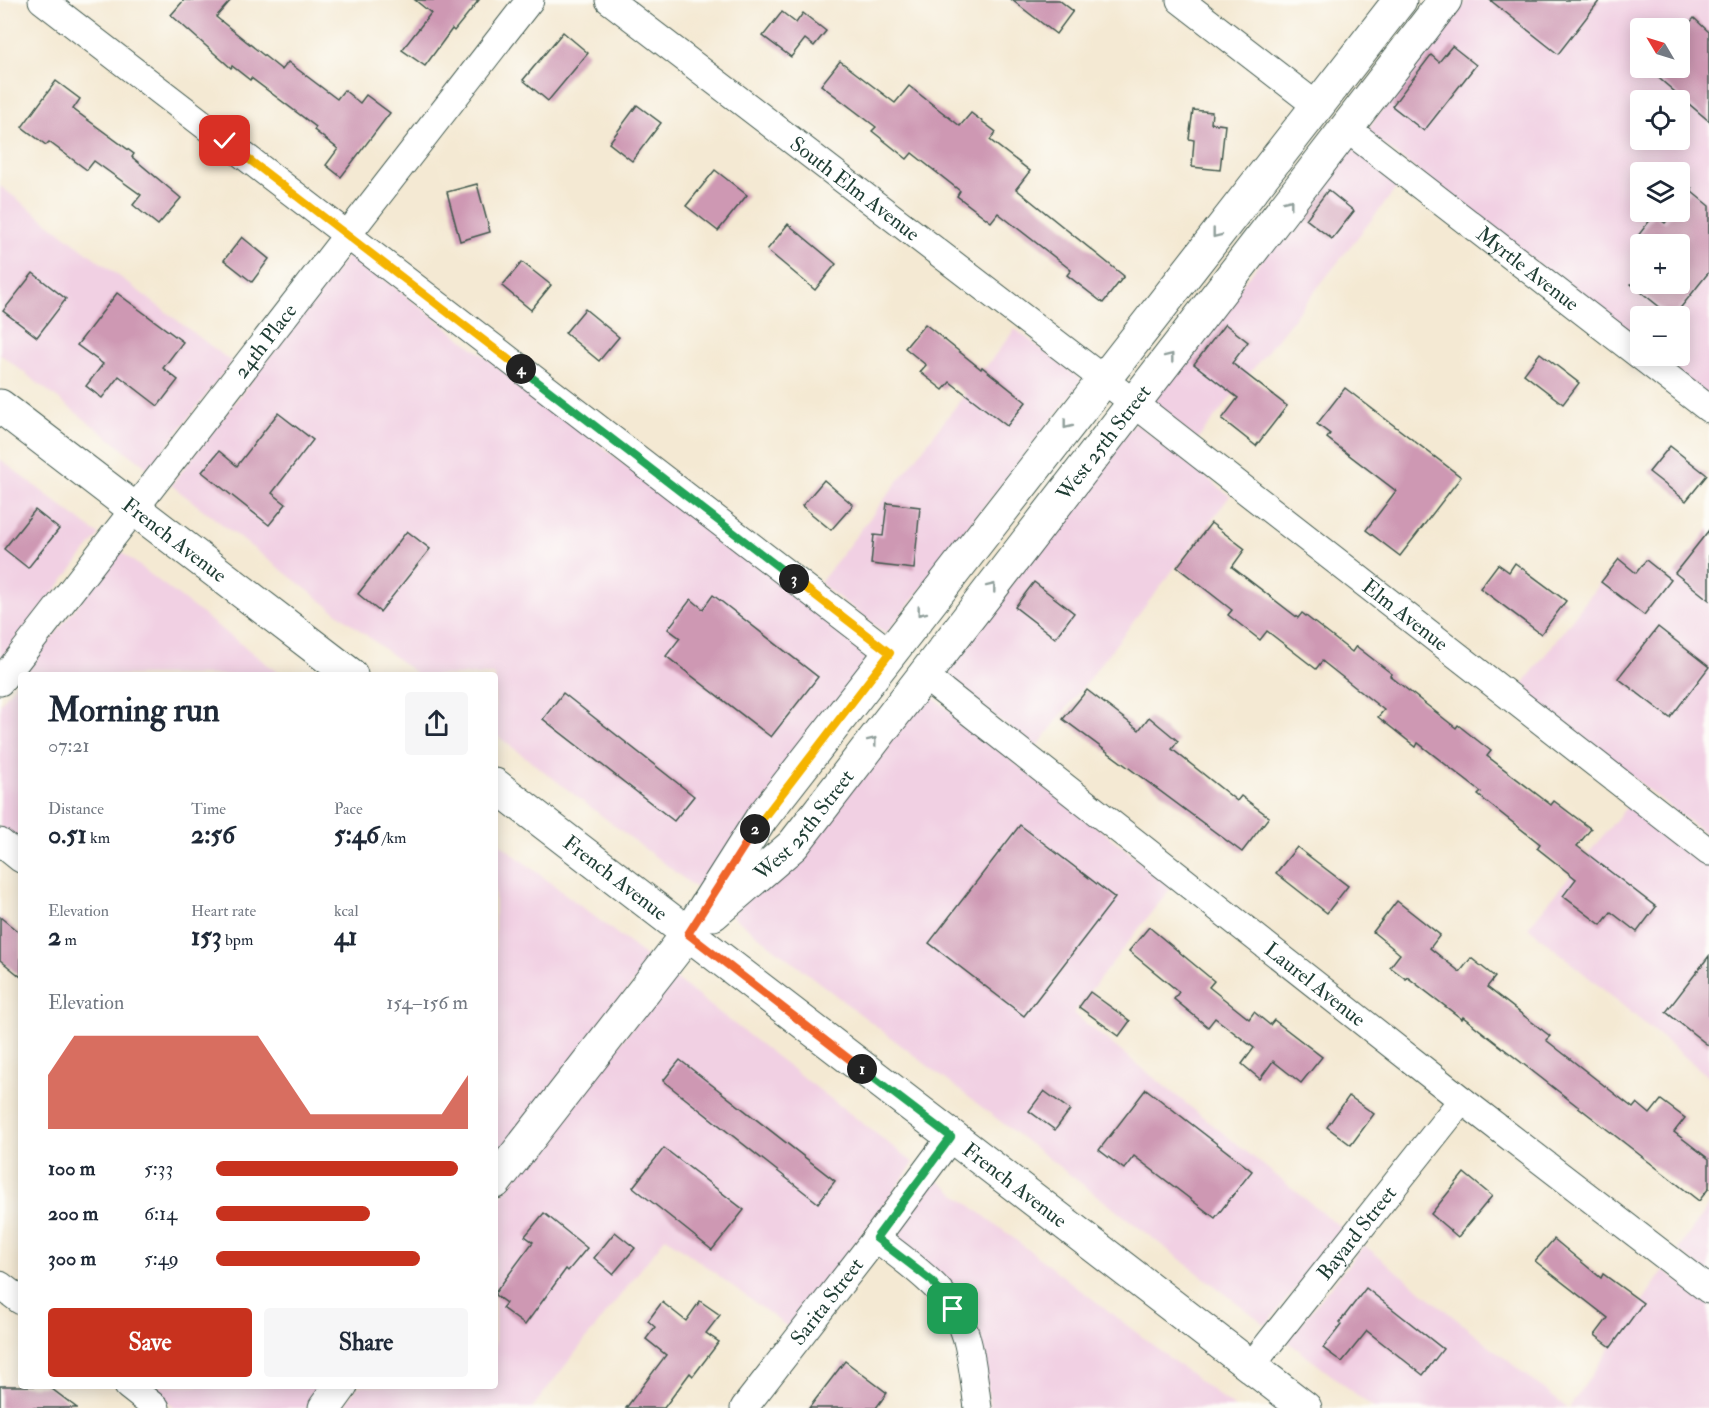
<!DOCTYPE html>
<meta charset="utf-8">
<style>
body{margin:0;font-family:"IM FELL Double Pica",serif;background:#f6f6f7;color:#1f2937;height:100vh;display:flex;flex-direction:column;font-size:22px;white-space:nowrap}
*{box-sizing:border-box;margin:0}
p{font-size:20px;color:#747a83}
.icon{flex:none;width:33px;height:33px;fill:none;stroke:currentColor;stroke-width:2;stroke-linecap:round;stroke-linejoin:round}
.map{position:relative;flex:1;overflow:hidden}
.details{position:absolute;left:18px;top:672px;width:480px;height:717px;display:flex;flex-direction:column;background:#fff;border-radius:6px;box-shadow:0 3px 15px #0003}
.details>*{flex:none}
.needle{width:39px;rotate:308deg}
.tools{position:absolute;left:1630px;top:18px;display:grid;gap:12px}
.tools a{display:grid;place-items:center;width:60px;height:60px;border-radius:6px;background:#fff;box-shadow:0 3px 15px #0003;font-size:30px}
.pin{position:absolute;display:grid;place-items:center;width:51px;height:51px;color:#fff;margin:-26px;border-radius:12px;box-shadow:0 3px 9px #0006}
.km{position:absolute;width:30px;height:30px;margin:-15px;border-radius:50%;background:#222;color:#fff;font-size:16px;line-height:30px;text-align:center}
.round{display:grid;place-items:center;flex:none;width:63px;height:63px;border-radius:6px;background:#f6f6f7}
.summary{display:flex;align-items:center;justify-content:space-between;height:102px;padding:0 30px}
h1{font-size:33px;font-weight:800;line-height:45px}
.figures{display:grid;grid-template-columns:repeat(3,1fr);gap:9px;height:102px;padding:6px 30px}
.figures div{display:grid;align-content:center}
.figures b{font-size:26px;font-weight:800}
.figures small{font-size:16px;font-weight:400}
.figures p{font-size:16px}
.chart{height:168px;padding:12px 30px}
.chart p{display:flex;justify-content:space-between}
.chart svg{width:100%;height:108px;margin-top:6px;fill:#c8321e;opacity:.7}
.action{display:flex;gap:12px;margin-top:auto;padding:12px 30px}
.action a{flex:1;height:69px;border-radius:6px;background:#c8321e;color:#fff;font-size:24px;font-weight:800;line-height:69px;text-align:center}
.action a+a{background:#f6f6f7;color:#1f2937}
ul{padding:0 30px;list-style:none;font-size:20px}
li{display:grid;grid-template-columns:96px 72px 1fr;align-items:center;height:45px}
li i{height:15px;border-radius:8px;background:#c8321e}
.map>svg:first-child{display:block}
.built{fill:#f1d0e3;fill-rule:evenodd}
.building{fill:#ce98b3}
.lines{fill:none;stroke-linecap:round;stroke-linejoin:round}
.minor-casing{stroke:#3f574c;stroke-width:29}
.major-casing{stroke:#3f574c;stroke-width:35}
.minor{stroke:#fff;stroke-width:27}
.major{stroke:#fff;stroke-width:33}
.oneway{stroke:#8f9e9a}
.split-1-casing{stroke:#fff;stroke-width:12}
.split-2-casing{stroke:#fff;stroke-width:12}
.split-3-casing{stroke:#fff;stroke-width:12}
.split-4-casing{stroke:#fff;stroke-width:12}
.split-5-casing{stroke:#fff;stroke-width:12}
.split-1{stroke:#22a559;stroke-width:8}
.split-2{stroke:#f0652b;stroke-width:8}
.split-3{stroke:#f5b400;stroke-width:8}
.split-4{stroke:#22a559;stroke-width:8}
.split-5{stroke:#f5b400;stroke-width:8}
.labels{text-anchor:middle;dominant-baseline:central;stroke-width:4.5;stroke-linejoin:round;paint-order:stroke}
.street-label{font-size:21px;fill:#1f3d34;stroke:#fdfcf7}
</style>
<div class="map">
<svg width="1709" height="1408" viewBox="0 0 1709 1408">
<rect width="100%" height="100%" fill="#fdfcf7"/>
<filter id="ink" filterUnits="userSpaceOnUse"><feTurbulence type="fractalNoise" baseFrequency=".0167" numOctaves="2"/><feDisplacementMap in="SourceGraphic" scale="12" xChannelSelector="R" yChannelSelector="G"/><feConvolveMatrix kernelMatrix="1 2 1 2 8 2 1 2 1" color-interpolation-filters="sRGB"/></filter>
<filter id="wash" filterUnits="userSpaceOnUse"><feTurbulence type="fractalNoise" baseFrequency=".008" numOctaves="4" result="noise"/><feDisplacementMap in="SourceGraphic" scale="24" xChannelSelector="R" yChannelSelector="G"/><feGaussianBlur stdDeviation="1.35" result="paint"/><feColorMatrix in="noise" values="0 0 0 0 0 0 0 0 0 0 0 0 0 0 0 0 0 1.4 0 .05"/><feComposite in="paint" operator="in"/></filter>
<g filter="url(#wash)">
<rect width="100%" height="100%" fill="#f4e9d3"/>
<!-- built -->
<g class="built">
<path d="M 1467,0 L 1709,0 L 1709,397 L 1656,356 L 1680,356 L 1680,316 L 1641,316 L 1641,344 L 1366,131 ZM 1641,28 L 1680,28 L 1680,68 L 1641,68 ZM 1641,100 L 1680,100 L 1680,140 L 1641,140 ZM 1641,172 L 1680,172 L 1680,212 L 1641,212 ZM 1641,244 L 1680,244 L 1680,284 L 1641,284 Z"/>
<path d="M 1351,147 L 1399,185 L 1197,440 L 1149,402 Z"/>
<path d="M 0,186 L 232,362 L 149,469 L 0,354 Z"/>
<path d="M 350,253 L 872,654 L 700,891 L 495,734 L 495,675 L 418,675 L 171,485 Z"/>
<path d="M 1015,329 L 1082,380 L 886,634 L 820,583 Z"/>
<path d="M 1135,422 L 1230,496 L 1036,748 L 941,675 Z"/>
<path d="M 0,459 L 99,535 L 0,661 Z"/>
<path d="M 1709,528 L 1709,837 L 1519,689 L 1615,563 L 1659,594 Z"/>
<path d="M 120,551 L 281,675 L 23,675 Z"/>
<path d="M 21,677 L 21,844 L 0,828 L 0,704 Z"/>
<path d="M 927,693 L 1172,886 L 1073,1013 L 1343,1229 L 1266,1325 L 731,915 Z"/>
<path d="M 1629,804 L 1709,867 L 1709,1077 L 1528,927 Z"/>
<path d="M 495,840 L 651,960 L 495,1160 Z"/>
<path d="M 672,976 L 914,1163 L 865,1230 L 789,1328 L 666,1237 L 532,1408 L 342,1408 L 358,1386 L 495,1386 L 495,1204 Z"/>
<path d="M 936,1179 L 1235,1408 L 990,1408 L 980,1338 L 893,1237 Z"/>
<path d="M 1709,1205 L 1709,1275 L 1678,1250 Z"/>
<path d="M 1364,1245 L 1567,1408 L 1374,1408 L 1287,1341 Z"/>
<path d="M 1664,1270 L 1709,1304 L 1709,1408 L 1569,1408 Z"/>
<path d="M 147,1386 L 325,1386 L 308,1408 L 175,1408 Z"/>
</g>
<g id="blocks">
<!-- building -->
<g class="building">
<path d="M 184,0 L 231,0 L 216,17 L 282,70 L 288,62 L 337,99 L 344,90 L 360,103 L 366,95 L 390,113 L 341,177 L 326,165 L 338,149 L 314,130 L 316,127 L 251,78 L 250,80 L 232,66 L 231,68 L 171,15 Z"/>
<path d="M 415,0 L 479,0 L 454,31 L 452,29 L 425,66 L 402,50 L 431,13 Z"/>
<path d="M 1012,0 L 1059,0 L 1073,11 L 1056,34 Z"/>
<path d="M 1490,0 L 1600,0 L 1558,54 Z"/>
<path d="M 782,12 L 796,23 L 803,13 L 826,31 L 814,46 L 805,39 L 791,57 L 763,36 Z"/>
<path d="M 1694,18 L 1709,32 L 1709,121 L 1647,68 L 1680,68 L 1680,34 Z"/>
<path d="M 563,32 L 588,53 L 548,101 L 523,80 Z"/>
<path d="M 1452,46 L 1476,65 L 1424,131 L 1392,106 L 1431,55 L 1439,62 Z"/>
<path d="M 840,61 L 895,103 L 909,86 L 960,126 L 971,113 L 996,132 L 990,140 L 1030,171 L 1016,189 L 1124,276 L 1103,303 L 1067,275 L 1071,270 L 998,213 L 991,222 L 957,196 L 960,191 L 912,153 L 907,159 L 872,131 L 876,127 L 821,85 Z"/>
<path d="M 56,81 L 80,99 L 73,109 L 134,154 L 132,157 L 181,198 L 158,225 L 133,205 L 141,195 L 94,161 L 87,170 L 49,142 L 46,145 L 22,127 Z"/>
<path d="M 637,105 L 661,123 L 632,161 L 609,143 Z"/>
<path d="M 1193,110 L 1212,112 L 1211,123 L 1225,125 L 1220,170 L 1192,167 L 1194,140 L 1189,139 Z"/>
<path d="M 715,170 L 747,195 L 718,231 L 686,206 Z"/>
<path d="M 477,184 L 490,232 L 460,241 L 447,192 Z"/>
<path d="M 1692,189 L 1692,192 L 1709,206 L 1709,272 L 1674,316 L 1671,316 L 1631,284 L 1680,284 L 1680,244 L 1646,244 L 1637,237 L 1654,215 L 1665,223 L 1674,212 L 1680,212 L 1680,204 Z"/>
<path d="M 1328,190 L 1354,211 L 1332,239 L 1306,219 Z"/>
<path d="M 788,224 L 836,264 L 815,290 L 767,250 Z"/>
<path d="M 242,237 L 269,259 L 252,282 L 224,260 Z"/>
<path d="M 522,262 L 551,285 L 531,310 L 502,286 Z"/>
<path d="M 33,273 L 66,299 L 37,337 L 3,311 Z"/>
<path d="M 117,293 L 183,342 L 163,368 L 178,380 L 158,406 L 119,376 L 102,398 L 86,386 L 103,364 L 77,345 Z"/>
<path d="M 585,309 L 619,337 L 599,361 L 565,333 Z"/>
<path d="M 925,324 L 981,369 L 982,367 L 1026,402 L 1007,426 L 950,382 L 943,390 L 920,372 L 926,365 L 905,348 Z"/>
<path d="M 1225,324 L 1248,342 L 1232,363 L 1287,406 L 1256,446 L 1222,419 L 1238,398 L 1194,364 Z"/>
<path d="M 1540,353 L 1579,383 L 1563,404 L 1524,374 Z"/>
<path d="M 1345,388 L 1461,477 L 1400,556 L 1366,530 L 1396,491 L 1327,438 L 1330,434 L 1317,424 Z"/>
<path d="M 278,413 L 313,440 L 272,493 L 286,504 L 269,525 L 202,472 L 219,451 L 237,466 Z"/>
<path d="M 1670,446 L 1707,475 L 1686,501 L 1649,472 Z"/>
<path d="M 824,480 L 853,505 L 831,530 L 802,506 Z"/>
<path d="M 887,503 L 920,507 L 914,569 L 871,564 L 874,535 L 883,536 Z"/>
<path d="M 35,510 L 59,529 L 28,568 L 4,549 Z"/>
<path d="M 1211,523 L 1245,549 L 1232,567 L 1298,618 L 1302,613 L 1352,652 L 1356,646 L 1392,674 L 1390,676 L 1456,728 L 1458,725 L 1491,751 L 1487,756 L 1551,805 L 1554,801 L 1591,829 L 1577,846 L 1656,907 L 1637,932 L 1611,912 L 1601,925 L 1563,896 L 1576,879 L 1537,848 L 1540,844 L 1478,795 L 1481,792 L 1418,743 L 1416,747 L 1378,717 L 1384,710 L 1322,661 L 1316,669 L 1267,631 L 1260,640 L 1228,615 L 1232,610 L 1177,567 Z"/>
<path d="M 1709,530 L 1709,600 L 1675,573 Z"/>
<path d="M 407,531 L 430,549 L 380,612 L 358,594 Z"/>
<path d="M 1619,559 L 1636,573 L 1646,560 L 1671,580 L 1644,615 L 1601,582 Z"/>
<path d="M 1515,563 L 1566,601 L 1541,634 L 1480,588 L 1498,564 L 1509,572 Z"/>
<path d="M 1034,582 L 1074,613 L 1055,638 L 1015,607 Z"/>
<path d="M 713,595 L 818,677 L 771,737 L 666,656 L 680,638 L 668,629 L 691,599 L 703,609 Z"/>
<path d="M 1658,627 L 1709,667 L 1670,718 L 1618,678 Z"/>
<path d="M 1087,690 L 1139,730 L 1149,717 L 1178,741 L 1172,749 L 1237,801 L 1241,796 L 1269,817 L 1242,852 L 1063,719 Z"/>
<path d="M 563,693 L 694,796 L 674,821 L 543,719 Z"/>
<path d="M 1020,825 L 1115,898 L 1024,1016 L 929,943 Z"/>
<path d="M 1297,847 L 1348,886 L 1327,913 L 1276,873 Z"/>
<path d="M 1397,901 L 1440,935 L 1430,948 L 1460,972 L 1471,958 L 1495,977 L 1487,987 L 1550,1036 L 1546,1040 L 1633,1108 L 1637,1103 L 1650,1114 L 1661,1100 L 1685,1118 L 1674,1132 L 1709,1159 L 1709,1188 L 1699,1201 L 1463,1017 L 1462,1019 L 1407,977 L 1406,979 L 1390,967 L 1400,954 L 1373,932 Z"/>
<path d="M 0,917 L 21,934 L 21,977 L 0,960 Z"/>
<path d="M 1149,927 L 1214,981 L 1209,987 L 1249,1019 L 1254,1012 L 1270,1025 L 1274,1020 L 1322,1057 L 1301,1083 L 1273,1061 L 1260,1079 L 1242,1064 L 1254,1048 L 1215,1018 L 1208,1027 L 1174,999 L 1179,992 L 1129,951 Z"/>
<path d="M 1709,956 L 1709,1046 L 1666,1012 Z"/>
<path d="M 1090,992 L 1130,1021 L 1119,1036 L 1079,1007 Z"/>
<path d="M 680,1060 L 835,1181 L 818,1203 L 663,1081 Z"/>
<path d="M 1146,1089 L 1252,1171 L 1215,1218 L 1134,1156 L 1124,1169 L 1099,1150 Z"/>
<path d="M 1044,1091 L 1070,1110 L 1055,1130 L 1029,1111 Z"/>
<path d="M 1349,1096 L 1374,1114 L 1351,1145 L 1327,1127 Z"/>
<path d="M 664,1148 L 744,1210 L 712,1250 L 633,1187 Z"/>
<path d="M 1464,1173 L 1492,1196 L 1458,1237 L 1431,1214 Z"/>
<path d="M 544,1213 L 587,1248 L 568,1271 L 566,1269 L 525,1325 L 502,1308 L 506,1303 L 495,1295 L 495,1293 L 533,1242 L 525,1236 Z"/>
<path d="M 615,1232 L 635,1248 L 613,1274 L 594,1258 Z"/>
<path d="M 1554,1239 L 1601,1278 L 1603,1274 L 1643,1303 L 1611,1347 L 1595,1335 L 1608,1318 L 1535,1261 Z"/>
<path d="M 1366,1288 L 1443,1349 L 1423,1375 L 1367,1331 L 1342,1362 L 1323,1348 L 1341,1325 L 1339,1323 Z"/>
<path d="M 700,1301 L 720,1315 L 706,1333 L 719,1342 L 693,1376 L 690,1373 L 664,1408 L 626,1408 L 666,1355 L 646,1339 L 655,1327 L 648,1321 L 662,1302 L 686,1321 Z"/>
<path d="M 845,1361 L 887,1393 L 876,1408 L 809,1408 Z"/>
<path d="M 0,1386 L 48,1386 L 77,1408 L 0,1408 Z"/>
</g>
</g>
</g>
<g filter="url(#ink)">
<use href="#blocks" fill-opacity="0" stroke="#3f574c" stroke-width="1.5"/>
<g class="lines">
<defs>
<g id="minor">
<path d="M 42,0 L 890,653"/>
<path id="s1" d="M 609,0 L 1103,379 L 1709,852"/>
<path d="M 1180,0 L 1317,106"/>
<path id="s2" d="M 1346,128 L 1709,409"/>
<path id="s3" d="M 924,676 L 1462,1100 L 1709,1290"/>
<path id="s4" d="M 0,682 L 530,0"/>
<path d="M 0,842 L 21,859"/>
<path d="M 876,1238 C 913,1267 957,1294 968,1344 C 973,1365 975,1387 978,1408"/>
<path d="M 0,1285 L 21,1301"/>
<path id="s5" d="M 1251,1366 L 1462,1100"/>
<path d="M 128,1386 L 156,1408"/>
<path id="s6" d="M 744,1408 L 876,1238 L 951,1137"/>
</g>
<g id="major">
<path id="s7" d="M 0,406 L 351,675"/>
<path id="s8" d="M 495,785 L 1305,1408"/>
<path id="s9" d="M 713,914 L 793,845 L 1445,0"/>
<path d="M 495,1182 L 688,934 L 761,819 L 1400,0"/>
<path d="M 325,1408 L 341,1386"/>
</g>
</defs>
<!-- minor casing -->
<use href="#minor" class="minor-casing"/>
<!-- major casing -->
<use href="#major" class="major-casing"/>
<!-- minor -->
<use href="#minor" class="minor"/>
<!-- major -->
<use href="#major" class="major"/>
</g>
<!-- one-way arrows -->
<defs><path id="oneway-chevron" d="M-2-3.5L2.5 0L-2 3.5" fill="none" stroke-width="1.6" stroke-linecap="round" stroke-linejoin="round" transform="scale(1.5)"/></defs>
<g class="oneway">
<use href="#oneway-chevron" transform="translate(1289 203) rotate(-52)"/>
<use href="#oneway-chevron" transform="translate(1216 234) rotate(128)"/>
<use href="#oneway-chevron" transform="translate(1170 357) rotate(-52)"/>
<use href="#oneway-chevron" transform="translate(1067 425) rotate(128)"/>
<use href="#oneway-chevron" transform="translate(992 587) rotate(-52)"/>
<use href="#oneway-chevron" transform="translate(921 612) rotate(128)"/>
<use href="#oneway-chevron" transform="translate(873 741) rotate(-52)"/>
</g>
</g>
<g class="lines" filter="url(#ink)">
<defs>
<path id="split-1" d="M 862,1069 L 951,1137 L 876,1238 L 932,1281 L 953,1309"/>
<path id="split-2" d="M 755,829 L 688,934 L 862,1069"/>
<path id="split-3" d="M 755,829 L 890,653 L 794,579"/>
<path id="split-4" d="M 521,369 L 794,579"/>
<path id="split-5" d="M 225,141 L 521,369"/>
</defs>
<!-- split-1 casing -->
<use href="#split-1" class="split-1-casing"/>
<!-- split-2 casing -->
<use href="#split-2" class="split-2-casing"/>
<!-- split-3 casing -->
<use href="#split-3" class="split-3-casing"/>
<!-- split-4 casing -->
<use href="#split-4" class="split-4-casing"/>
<!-- split-5 casing -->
<use href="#split-5" class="split-5-casing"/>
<!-- split-1 -->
<use href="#split-1" class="split-1"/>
<!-- split-2 -->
<use href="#split-2" class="split-2"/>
<!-- split-3 -->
<use href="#split-3" class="split-3"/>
<!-- split-4 -->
<use href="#split-4" class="split-4"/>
<!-- split-5 -->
<use href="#split-5" class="split-5"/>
</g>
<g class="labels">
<!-- street labels -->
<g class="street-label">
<text stroke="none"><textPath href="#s1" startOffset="310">South Elm Avenue</textPath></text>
<text stroke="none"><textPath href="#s2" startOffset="230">Myrtle Avenue</textPath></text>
<text stroke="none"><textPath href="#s4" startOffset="432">24th Place</textPath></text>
<text stroke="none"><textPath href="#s9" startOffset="614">West 25th Street</textPath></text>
<text stroke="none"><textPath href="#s7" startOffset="220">French Avenue</textPath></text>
<text stroke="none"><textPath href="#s1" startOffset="1006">Elm Avenue</textPath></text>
<text stroke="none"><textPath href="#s9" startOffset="128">West 25th Street</textPath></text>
<text stroke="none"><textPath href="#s8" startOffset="152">French Avenue</textPath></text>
<text stroke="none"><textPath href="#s3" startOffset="498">Laurel Avenue</textPath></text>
<text stroke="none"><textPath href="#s8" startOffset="656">French Avenue</textPath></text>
<text stroke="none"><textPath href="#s5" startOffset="170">Bayard Street</textPath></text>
<text stroke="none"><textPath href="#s6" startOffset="135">Sarita Street</textPath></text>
</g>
</g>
</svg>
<div class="tools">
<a><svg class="needle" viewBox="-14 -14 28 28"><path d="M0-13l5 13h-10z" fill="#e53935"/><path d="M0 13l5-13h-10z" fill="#747a83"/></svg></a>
<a><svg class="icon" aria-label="locate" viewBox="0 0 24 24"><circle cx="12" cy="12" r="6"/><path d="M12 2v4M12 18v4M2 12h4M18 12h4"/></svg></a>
<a><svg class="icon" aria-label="layers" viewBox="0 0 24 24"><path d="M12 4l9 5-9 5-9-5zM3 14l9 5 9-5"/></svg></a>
<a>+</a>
<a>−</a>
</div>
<div class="pin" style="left:953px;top:1309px;background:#1e9e55"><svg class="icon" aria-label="arrive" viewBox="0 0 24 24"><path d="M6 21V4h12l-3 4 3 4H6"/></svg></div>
<div class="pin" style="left:225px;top:141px;background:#d93025"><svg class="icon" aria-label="check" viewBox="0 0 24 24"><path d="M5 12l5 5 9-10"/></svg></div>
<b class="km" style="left:862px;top:1069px">1</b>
<b class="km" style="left:755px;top:829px">2</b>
<b class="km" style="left:794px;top:579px">3</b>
<b class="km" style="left:521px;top:369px">4</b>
<section class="details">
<div class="summary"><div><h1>Morning run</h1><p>07:21</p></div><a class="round"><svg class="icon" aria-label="share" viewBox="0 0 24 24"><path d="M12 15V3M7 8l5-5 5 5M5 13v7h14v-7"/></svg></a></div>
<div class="figures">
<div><p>Distance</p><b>0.51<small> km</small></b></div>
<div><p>Time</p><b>2:56</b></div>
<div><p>Pace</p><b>5:46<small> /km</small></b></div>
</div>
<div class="figures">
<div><p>Elevation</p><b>2<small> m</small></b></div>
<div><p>Heart rate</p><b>153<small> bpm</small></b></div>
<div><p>kcal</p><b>41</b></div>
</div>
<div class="chart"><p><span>Elevation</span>154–156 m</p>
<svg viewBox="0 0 160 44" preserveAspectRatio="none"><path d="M0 44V22L10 6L20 6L30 6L40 6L50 6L60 6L70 6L80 6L90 22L100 38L110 38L120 38L130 38L140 38L150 38L160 22V44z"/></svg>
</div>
<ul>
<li><b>100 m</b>5:33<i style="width:96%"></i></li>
<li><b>200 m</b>6:14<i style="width:61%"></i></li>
<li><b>300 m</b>5:49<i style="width:81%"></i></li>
</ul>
<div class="action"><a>Save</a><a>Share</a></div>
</section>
</div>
